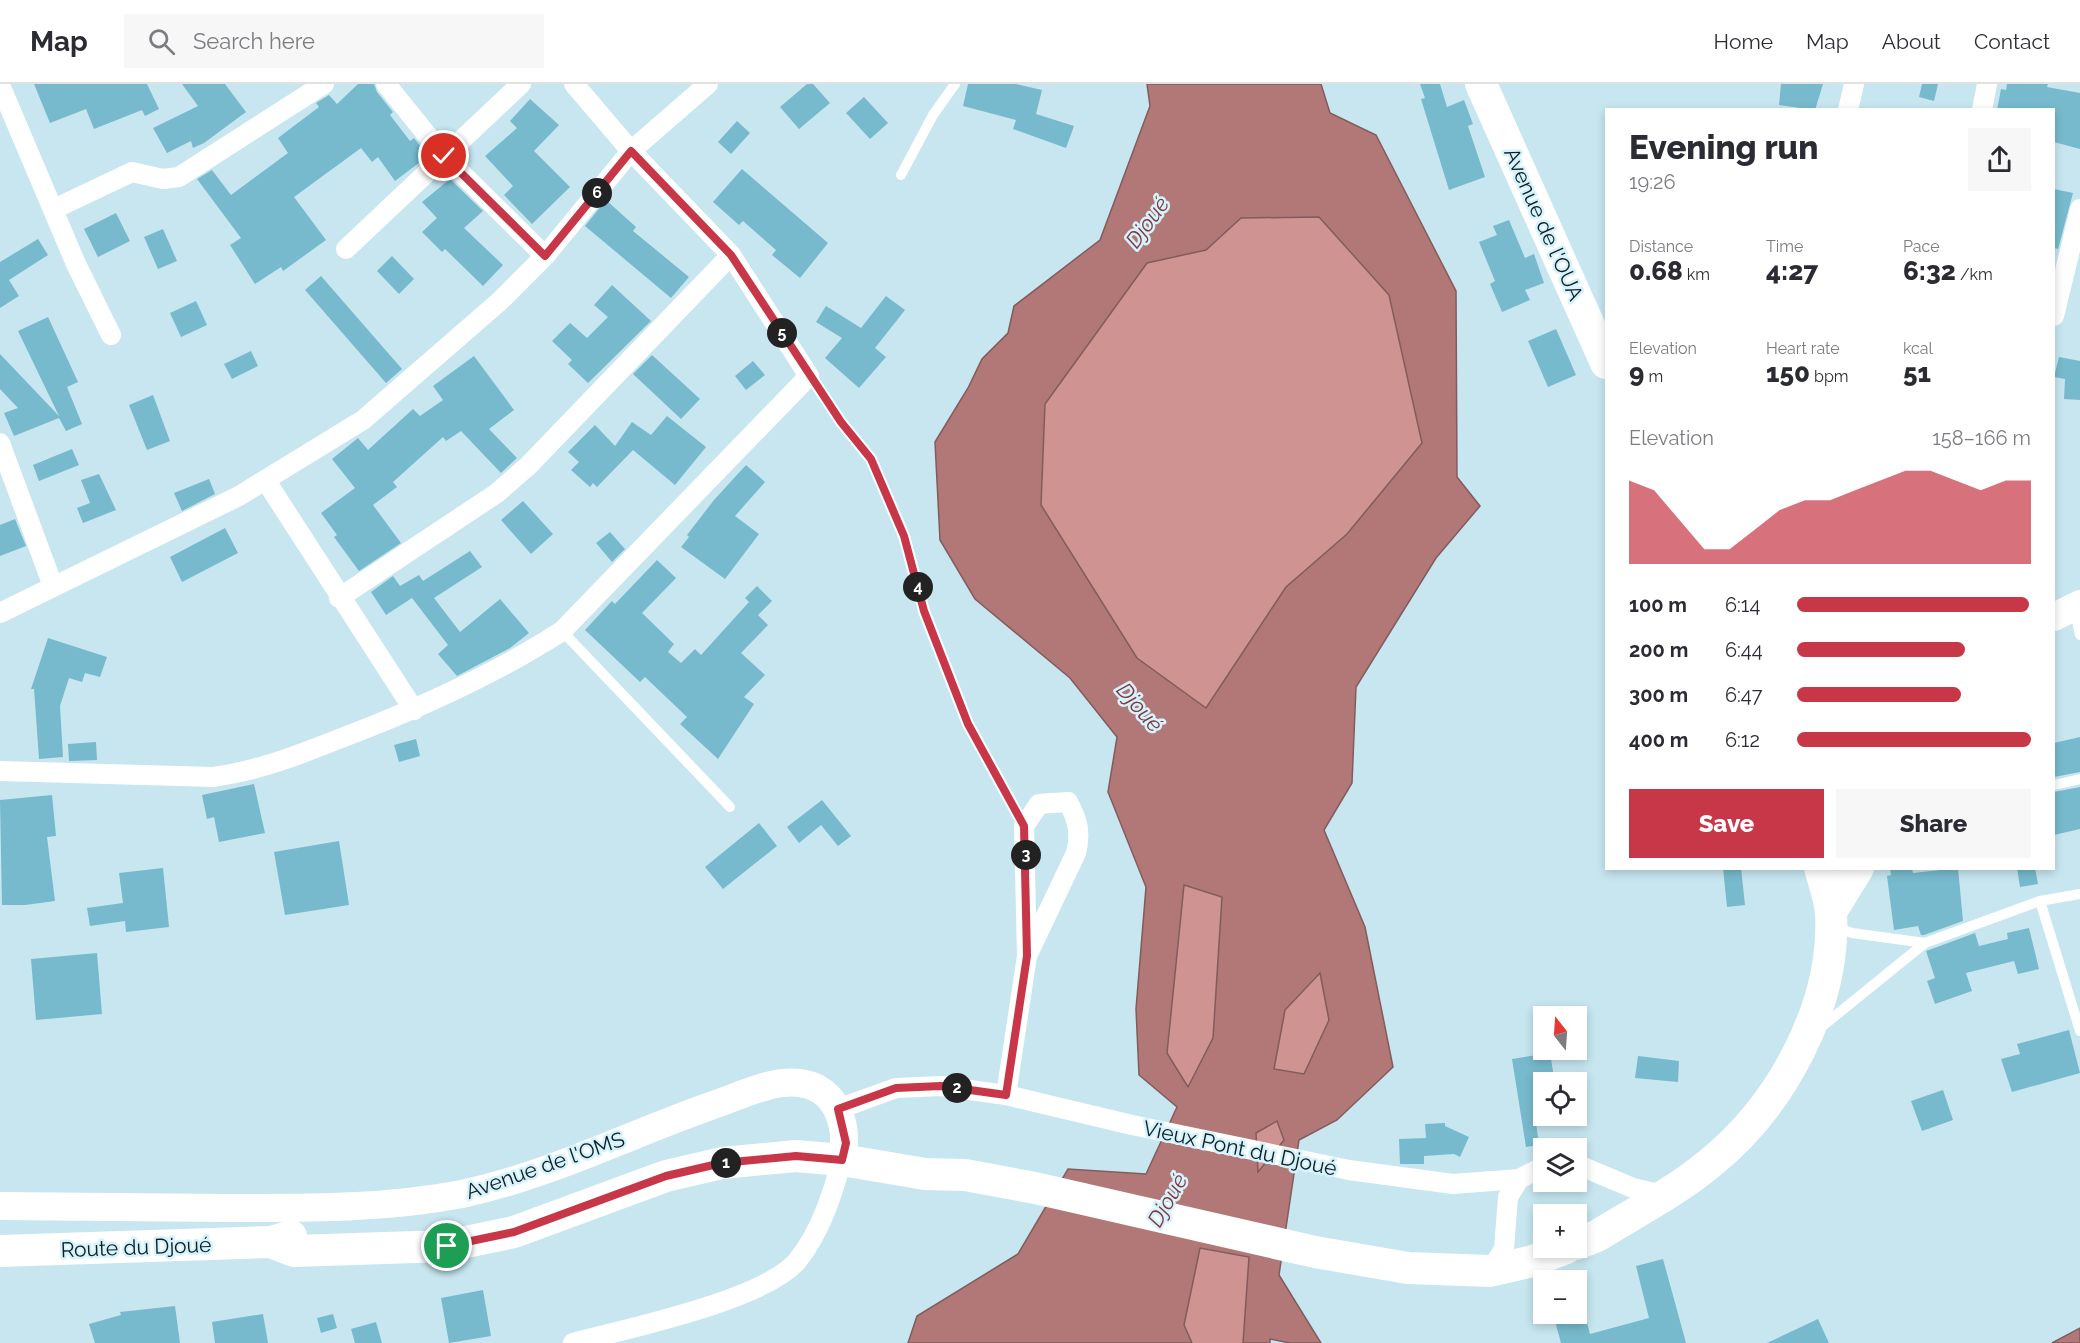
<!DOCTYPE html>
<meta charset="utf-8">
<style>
body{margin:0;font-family:Raleway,sans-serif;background:#f7f7f7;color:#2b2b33;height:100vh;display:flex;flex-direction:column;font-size:22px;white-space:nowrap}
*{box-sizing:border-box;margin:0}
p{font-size:20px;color:#7c7c81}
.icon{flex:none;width:33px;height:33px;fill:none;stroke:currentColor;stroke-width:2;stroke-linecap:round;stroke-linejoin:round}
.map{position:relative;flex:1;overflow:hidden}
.sheet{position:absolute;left:1605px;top:24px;width:450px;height:762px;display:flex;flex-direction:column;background:#fff;border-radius:0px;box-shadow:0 3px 9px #0003}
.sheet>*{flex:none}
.needle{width:39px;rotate:343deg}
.buttons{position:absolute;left:1533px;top:922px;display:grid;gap:12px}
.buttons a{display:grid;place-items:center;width:54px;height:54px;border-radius:0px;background:#fff;box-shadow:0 3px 9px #0003;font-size:30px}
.pin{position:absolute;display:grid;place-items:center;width:51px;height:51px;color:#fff;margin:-26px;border:3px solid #fff;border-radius:50%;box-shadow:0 2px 6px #0007}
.km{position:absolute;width:30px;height:30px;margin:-15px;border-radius:50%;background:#222;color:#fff;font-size:16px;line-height:30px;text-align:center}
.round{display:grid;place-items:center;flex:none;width:63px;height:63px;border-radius:0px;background:#f7f7f7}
.head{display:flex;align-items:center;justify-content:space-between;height:102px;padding:0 24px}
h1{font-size:33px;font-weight:800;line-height:45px}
.figures{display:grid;grid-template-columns:repeat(3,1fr);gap:9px;height:102px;padding:6px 24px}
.figures div{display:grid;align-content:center}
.figures b{font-size:26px;font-weight:800}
.figures small{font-size:16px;font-weight:400}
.figures p{font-size:16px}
.chart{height:168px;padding:12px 24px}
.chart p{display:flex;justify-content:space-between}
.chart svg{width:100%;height:108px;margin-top:6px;fill:#c73747;opacity:.7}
.action{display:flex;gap:12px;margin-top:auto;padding:12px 24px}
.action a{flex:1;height:69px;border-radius:0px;background:#c73747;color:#fff;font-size:24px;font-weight:800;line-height:69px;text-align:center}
.action a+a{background:#f7f7f7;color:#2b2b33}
ul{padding:0 24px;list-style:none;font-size:20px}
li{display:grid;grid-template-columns:96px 72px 1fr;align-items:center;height:45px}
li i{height:15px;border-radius:8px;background:#c73747}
header{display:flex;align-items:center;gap:36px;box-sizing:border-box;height:84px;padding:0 30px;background:#fff;border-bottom:2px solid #e1e1e2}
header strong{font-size:28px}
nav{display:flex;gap:33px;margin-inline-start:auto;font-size:21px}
.search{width:420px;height:54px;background:#f7f7f7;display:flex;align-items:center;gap:15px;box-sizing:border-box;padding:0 21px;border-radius:0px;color:#7c7c81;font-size:22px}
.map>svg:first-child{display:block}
.forest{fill:#cf9392}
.water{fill:#b27777;stroke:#825c5d;stroke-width:1.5;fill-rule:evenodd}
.building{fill:#77bacd}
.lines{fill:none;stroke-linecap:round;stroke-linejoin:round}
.lane{stroke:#fff;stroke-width:10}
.street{stroke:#fff;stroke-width:20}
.secondary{stroke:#fff;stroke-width:28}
.primary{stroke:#fff;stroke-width:32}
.route-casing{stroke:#fff;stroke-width:12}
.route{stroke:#c73747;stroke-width:8}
.labels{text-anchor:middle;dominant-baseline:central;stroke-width:5;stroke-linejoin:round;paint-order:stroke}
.street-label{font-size:21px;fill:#111d21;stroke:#d4f3fd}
.water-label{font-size:22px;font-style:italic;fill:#83383b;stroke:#d4f3fd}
</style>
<header>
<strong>Map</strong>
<div class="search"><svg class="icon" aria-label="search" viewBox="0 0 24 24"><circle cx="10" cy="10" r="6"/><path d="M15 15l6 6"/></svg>Search here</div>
<nav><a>Home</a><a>Map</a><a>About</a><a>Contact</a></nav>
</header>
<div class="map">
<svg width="2080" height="1259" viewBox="0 0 2080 1259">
<rect width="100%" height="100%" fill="#c7e6f0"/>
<!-- forest -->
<g class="forest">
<path d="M 1319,133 L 1389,211 L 1422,359 L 1347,450 L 1286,503 L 1206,624 L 1137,575 L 1041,421 L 1045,320 L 1147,178 L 1206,166 L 1241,134 Z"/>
<path d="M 1183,801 L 1222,812 L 1213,954 L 1188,1003 L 1167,969 Z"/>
<path d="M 1320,888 L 1329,936 L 1304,990 L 1273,985 L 1285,926 Z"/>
<path d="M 1277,1036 L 1284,1056 L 1258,1089 L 1256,1049 Z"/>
<path d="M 1200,1164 L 1249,1173 L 1243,1259 L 1192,1259 L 1184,1241 Z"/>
</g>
<!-- water -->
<g class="water">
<path d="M 1147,0 L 1321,0 L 1330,29 L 1376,51 L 1456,207 L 1457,393 L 1480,422 L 1436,474 L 1356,603 L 1352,699 L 1324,746 L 1365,843 L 1393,983 L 1337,1036 L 1299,1056 L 1279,1191 L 1321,1259 L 1290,1259 L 1270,1255 L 1270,1259 L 1243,1259 L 1249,1173 L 1200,1164 L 1184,1241 L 1192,1259 L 908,1259 L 917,1232 L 1018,1170 L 1068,1085 L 1146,1090 L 1177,1023 L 1139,991 L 1136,925 L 1146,803 L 1108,708 L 1117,653 L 1070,594 L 975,515 L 940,456 L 935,358 L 968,304 L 982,275 L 1008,249 L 1014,222 L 1100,156 L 1150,22 ZM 1319,133 L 1389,211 L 1422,359 L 1347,450 L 1286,503 L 1206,624 L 1137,574 L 1041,421 L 1045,320 L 1147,179 L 1206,166 L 1241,134 ZM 1184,801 L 1222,813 L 1213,954 L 1188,1003 L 1167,969 ZM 1320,889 L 1329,936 L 1304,990 L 1274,985 L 1285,926 ZM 1277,1037 L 1284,1056 L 1258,1088 L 1256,1049 Z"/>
<path d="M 2080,1244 L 2080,1259 L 2052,1259 Z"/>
</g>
<!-- building -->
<g class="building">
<path d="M 34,0 L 147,0 L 159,25 L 145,32 L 142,26 L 94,45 L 86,25 L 50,39 Z"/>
<path d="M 182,0 L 225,0 L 246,28 L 204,59 L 193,64 L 191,57 L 167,69 L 153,44 L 198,22 Z"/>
<path d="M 358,0 L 374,0 L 377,8 L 393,28 L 390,31 L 410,57 L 414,54 L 428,72 L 395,97 L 378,73 L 372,78 L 361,64 L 294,113 L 326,156 L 283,187 L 281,183 L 255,200 L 230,161 L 241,154 L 197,95 L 212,86 L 231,111 L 288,69 L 278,54 L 319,23 L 316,19 L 329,11 L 337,20 Z"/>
<path d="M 807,0 L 813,0 L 830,19 L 799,45 L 780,23 Z"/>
<path d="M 968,0 L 1016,0 L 1042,6 L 1036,30 L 1074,42 L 1066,64 L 1013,45 L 1016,36 L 963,22 Z"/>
<path d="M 1420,0 L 1440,0 L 1447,23 L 1464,16 L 1473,40 L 1468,42 L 1485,93 L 1449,106 L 1421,15 L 1425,14 Z"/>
<path d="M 1781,0 L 1823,0 L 1815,26 L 1779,21 Z"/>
<path d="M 1922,0 L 1938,0 L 1934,17 L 1919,13 Z"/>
<path d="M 2007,0 L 2048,0 L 2047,3 L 2080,9 L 2080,65 L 2054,58 L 2054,26 L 1997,26 L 2001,5 L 2006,6 Z"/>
<path d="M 864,13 L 888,39 L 870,55 L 846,29 Z"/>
<path d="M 530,15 L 559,41 L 534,67 L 570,103 L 532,140 L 504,111 L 513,102 L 485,72 L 517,44 L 510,37 Z"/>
<path d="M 737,37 L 750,49 L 731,70 L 718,58 Z"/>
<path d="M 742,85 L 828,159 L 800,194 L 772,171 L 776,166 L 743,137 L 739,141 L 713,118 Z"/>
<path d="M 450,95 L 483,127 L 464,144 L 503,181 L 483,202 L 445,165 L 442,168 L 422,148 L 437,134 L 422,118 Z"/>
<path d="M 2054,105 L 2073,109 L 2058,165 L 2054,164 Z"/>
<path d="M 606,116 L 636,143 L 633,147 L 689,193 L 671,214 L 585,142 Z"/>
<path d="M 116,129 L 130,157 L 98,173 L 84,145 Z"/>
<path d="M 1509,136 L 1525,174 L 1534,170 L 1544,199 L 1525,206 L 1530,216 L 1502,228 L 1490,200 L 1495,197 L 1479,158 L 1497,151 L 1493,142 Z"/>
<path d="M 163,145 L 177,177 L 158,185 L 144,153 Z"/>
<path d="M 38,155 L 48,171 L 9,196 L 19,212 L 0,224 L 0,178 Z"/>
<path d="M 392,172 L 414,195 L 399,210 L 377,187 Z"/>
<path d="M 321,192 L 402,285 L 386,299 L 305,206 Z"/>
<path d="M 612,201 L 651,237 L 588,299 L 568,280 L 572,276 L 552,257 L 570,239 L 587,254 L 608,233 L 594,221 Z"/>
<path d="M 886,212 L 905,226 L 875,264 L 886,273 L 859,304 L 825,274 L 842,254 L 816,238 L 826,222 L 861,244 Z"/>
<path d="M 196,217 L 207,241 L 181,253 L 170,229 Z"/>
<path d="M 48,233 L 78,298 L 67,303 L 82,340 L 66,347 L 59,334 L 14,352 L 4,329 L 18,324 L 0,305 L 0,270 L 59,332 L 18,247 Z"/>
<path d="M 1556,245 L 1576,291 L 1548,303 L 1528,257 Z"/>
<path d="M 251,267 L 258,282 L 232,295 L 224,280 Z"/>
<path d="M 652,271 L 700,315 L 681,335 L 633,290 Z"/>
<path d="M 474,272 L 514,326 L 489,345 L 517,374 L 501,389 L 461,347 L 446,357 L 443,353 L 393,398 L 397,403 L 373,421 L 401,459 L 359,487 L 334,453 L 337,451 L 321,429 L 355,404 L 332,375 L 358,354 L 368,366 L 413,325 L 420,332 L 443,316 L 433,302 Z"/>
<path d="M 2059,273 L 2080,277 L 2080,316 L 2064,315 L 2065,295 L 2054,293 Z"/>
<path d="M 753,277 L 765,291 L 746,306 L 735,292 Z"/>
<path d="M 153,311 L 170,357 L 147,366 L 129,321 Z"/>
<path d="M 667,332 L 706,363 L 675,401 L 633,366 L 597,403 L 593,399 L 590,403 L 571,386 L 579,378 L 568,368 L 595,341 L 615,362 L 632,338 L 651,351 Z"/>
<path d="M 72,365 L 79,381 L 39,397 L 33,381 Z"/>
<path d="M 746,381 L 765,398 L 735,432 L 759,450 L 725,495 L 681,463 L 689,453 L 687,451 L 714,416 Z"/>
<path d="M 99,390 L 116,426 L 83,439 L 77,424 L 90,419 L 81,396 Z"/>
<path d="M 209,395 L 215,410 L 182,427 L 174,409 Z"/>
<path d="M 523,417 L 553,450 L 531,470 L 501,436 Z"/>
<path d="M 15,435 L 26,462 L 0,472 L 0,441 Z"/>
<path d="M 225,444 L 238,469 L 182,498 L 170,473 Z"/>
<path d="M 610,448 L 625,465 L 612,478 L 596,459 Z"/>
<path d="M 470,467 L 482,483 L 434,514 L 460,548 L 500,515 L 529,549 L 510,564 L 457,592 L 438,570 L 448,561 L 412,514 L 386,531 L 371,508 L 393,492 L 400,502 L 419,491 L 423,497 Z"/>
<path d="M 657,476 L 676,494 L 642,529 L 674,560 L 668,568 L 681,579 L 695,565 L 701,571 L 749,518 L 745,514 L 757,502 L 772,517 L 758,531 L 768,541 L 741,569 L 765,591 L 744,613 L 754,620 L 718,675 L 680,640 L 687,633 L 645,593 L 640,598 L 585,546 L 612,517 L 615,520 Z"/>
<path d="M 48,554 L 107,573 L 100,593 L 85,589 L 82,598 L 69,594 L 60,622 L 63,673 L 39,675 L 34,605 L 31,605 Z"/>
<path d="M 2080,653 L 2080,688 L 2054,693 L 2054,659 Z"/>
<path d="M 416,655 L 420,672 L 399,678 L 394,661 Z"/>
<path d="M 96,658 L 97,676 L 69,677 L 68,660 Z"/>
<path d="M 254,700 L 265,749 L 219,758 L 214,733 L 207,735 L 202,711 Z"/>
<path d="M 2080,703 L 2080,745 L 2054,751 L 2054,708 Z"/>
<path d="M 52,711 L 56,752 L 47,753 L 55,817 L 25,821 L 2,821 L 0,716 Z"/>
<path d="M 822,716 L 851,752 L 838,762 L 821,741 L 799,759 L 787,743 Z"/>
<path d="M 759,739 L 777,762 L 723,805 L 705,783 Z"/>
<path d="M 339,757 L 349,821 L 285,831 L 274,768 Z"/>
<path d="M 163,784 L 169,843 L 126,848 L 125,837 L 90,842 L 87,824 L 123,819 L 119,789 Z"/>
<path d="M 1723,784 L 1741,784 L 1745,821 L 1727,823 Z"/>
<path d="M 1890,784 L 1912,784 L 1913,789 L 1958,784 L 1963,837 L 1924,851 L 1921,851 L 1918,842 L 1894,846 L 1887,792 L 1891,791 Z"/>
<path d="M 2017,784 L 2035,784 L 2038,800 L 2020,803 Z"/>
<path d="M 2029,844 L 2039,885 L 2018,890 L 2014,877 L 1966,889 L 1972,907 L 1935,920 L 1927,897 L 1935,894 L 1926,867 L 1929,866 L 1975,849 L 1979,862 L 2008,855 L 2007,849 Z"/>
<path d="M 97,869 L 102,930 L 36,936 L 31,875 Z"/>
<path d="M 2069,946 L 2080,989 L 2012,1008 L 2001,975 L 2020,970 L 2017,960 Z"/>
<path d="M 1550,969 L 1555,999 L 1544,999 L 1544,1029 L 1535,1031 L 1539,1061 L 1526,1063 L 1512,975 Z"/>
<path d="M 1638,972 L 1679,977 L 1678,998 L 1635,994 Z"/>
<path d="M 1943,1006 L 1953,1036 L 1922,1047 L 1911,1017 Z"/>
<path d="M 1445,1039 L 1445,1042 L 1469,1053 L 1460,1073 L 1454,1070 L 1424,1072 L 1424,1080 L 1400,1080 L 1399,1055 L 1426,1054 L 1425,1040 Z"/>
<path d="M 1663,1175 L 1686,1259 L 1561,1259 L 1553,1230 L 1585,1230 L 1590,1250 L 1649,1234 L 1636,1182 Z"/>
<path d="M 483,1206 L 491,1252 L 449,1259 L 441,1214 Z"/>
<path d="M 175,1222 L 180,1259 L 95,1259 L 89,1240 L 121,1231 L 120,1228 Z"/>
<path d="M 263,1230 L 268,1259 L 215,1259 L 212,1238 Z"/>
<path d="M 333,1230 L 337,1244 L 321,1249 L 317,1234 Z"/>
<path d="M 1818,1235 L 1829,1259 L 1767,1259 Z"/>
<path d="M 376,1238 L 382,1259 L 355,1259 L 351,1245 Z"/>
</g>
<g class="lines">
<!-- lane -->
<g class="lane">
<path d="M 901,91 L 933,31 L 955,0"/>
<path d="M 809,292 L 841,338 L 871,375 L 904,452 L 924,527 L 968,641 L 1024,742"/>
<path d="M 2074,525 L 2080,551"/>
<path d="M 562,547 L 730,723"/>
<path d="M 2054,701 L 2080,695"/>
<path d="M 2040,817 L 2080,947"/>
<path d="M 1834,842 L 1852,849 L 1925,859"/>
<path d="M 1819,945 L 1925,859 L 2040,817 L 2080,810"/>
</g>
<!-- street -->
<g class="street">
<path d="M 386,0 L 444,72 L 545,172"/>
<path d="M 0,1 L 76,180 L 111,251"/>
<path d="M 1848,26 L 1854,0"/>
<path d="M 1982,26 L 1987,0"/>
<path d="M 54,125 L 132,88 L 163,95 L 179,93 L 324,0"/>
<path d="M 346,165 L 521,0"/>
<path d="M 2054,232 L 2080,125"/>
<path d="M 0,359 L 53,502"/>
<path d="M 266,397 L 414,626"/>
<path d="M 339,514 L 497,409 L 529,381 L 731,171"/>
<path d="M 0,529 L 239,412 L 363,336 L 500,217 L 545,172 L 631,67 L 708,0"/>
<path d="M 0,687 L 213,693 C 259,687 301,670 344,653 C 420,624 494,591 562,547 L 809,292 L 731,171 L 631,67 L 574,0"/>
<path d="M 1006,1011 L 1027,872 L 1076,769 C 1081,749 1078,736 1068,718 L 1039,720 L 1024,742 L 1027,872"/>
<path d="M 838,1025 L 896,1004 L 941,1002 L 1006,1011 L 1132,1041 L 1349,1086 L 1453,1100 L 1519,1095"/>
<path d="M 1576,1080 L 1633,1104 L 1663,1111"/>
<path d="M 1490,1187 L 1504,1165 L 1508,1113 L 1519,1095 L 1544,1082"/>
<path d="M 573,1259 C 625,1245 766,1216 798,1176 C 821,1147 832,1111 842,1076"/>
</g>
<!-- secondary -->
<g class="secondary">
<path d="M 2054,533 L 2080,520"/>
<path d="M 0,1122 C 76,1123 151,1123 227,1124 C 306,1124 384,1125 462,1110 C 551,1091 634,1048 719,1019 C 744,1010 773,996 799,999 C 838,1003 849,1043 842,1076"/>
</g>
<!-- primary -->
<g class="primary">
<path d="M 1481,0 L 1606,279"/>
<path d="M 1831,828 L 1858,784"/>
<path d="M 271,1158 L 294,1167 L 447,1162 L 514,1148 L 666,1092 L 722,1079 L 796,1072 L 842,1076 L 925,1090 L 965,1091 L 1035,1104 L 1315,1168 L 1408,1184 L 1490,1187 L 1533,1177 L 1566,1164"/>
<path d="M 1576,1160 L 1597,1152 C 1634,1129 1675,1108 1709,1080 C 1780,1023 1836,923 1831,829 C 1830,815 1824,799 1820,784"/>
<path d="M 0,1167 L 271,1158 L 291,1152"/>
</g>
</g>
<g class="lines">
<defs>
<path id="route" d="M 444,72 L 545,172 L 631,67 L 731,171 L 841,338 L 871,375 L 904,452 L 924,527 L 968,640 L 1024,742 L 1027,872 L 1006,1011 L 941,1002 L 896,1004 L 838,1025 L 846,1059 L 842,1076 L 796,1072 L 722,1079 L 666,1092 L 514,1148 L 447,1162"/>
</defs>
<!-- route casing -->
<use href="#route" class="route-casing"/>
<!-- route -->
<use href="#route" class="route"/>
</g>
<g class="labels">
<!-- street labels -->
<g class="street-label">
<text transform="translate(1544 140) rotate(66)">Avenue de l'OUA</text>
<text transform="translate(1240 1064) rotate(12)">Vieux Pont du Djoué</text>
<text transform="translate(545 1081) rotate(-19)">Avenue de l'OMS</text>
<text transform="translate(136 1163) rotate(-2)">Route du Djoué</text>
</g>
<!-- water labels -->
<g class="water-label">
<text transform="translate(1147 138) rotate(-54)">Djoué</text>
<text transform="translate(1140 623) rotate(49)">Djoué</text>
<text transform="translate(1167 1116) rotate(-60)">Djoué</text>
</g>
</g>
</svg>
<div class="buttons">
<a><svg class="needle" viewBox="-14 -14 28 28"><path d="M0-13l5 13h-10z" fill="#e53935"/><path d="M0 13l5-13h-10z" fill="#7c7c81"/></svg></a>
<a><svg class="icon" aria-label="locate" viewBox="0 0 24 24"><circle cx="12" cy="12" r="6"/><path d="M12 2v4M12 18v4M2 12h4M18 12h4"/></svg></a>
<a><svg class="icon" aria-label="layers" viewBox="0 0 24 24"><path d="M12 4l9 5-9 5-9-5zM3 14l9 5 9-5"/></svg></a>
<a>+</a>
<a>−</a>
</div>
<div class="pin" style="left:447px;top:1162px;background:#1e9e55"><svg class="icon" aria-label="arrive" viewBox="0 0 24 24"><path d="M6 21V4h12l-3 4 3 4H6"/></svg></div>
<div class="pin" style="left:444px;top:72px;background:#d93025"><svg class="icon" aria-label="check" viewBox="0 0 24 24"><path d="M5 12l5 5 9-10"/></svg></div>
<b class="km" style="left:726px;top:1079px">1</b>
<b class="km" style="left:957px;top:1004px">2</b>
<b class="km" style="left:1026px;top:771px">3</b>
<b class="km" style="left:918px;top:503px">4</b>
<b class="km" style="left:782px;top:249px">5</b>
<b class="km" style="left:597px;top:109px">6</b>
<section class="sheet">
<div class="head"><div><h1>Evening run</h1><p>19:26</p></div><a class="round"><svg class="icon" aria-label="share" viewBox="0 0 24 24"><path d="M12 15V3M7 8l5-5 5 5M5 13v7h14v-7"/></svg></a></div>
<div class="figures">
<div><p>Distance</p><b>0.68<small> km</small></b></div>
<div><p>Time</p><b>4:27</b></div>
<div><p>Pace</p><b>6:32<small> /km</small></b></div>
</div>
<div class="figures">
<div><p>Elevation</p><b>9<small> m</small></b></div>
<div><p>Heart rate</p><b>150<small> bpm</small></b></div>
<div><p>kcal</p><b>51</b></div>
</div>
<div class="chart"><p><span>Elevation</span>158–166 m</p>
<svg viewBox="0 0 160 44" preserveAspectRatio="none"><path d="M0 44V10L10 14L20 26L30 38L40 38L50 30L60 22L70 18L80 18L90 14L100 10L110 6L120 6L130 10L140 14L150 10L160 10V44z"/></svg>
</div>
<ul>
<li><b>100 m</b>6:14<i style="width:99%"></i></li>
<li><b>200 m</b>6:44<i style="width:72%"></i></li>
<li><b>300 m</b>6:47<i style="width:70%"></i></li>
<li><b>400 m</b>6:12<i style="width:100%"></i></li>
</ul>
<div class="action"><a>Save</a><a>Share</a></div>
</section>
</div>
